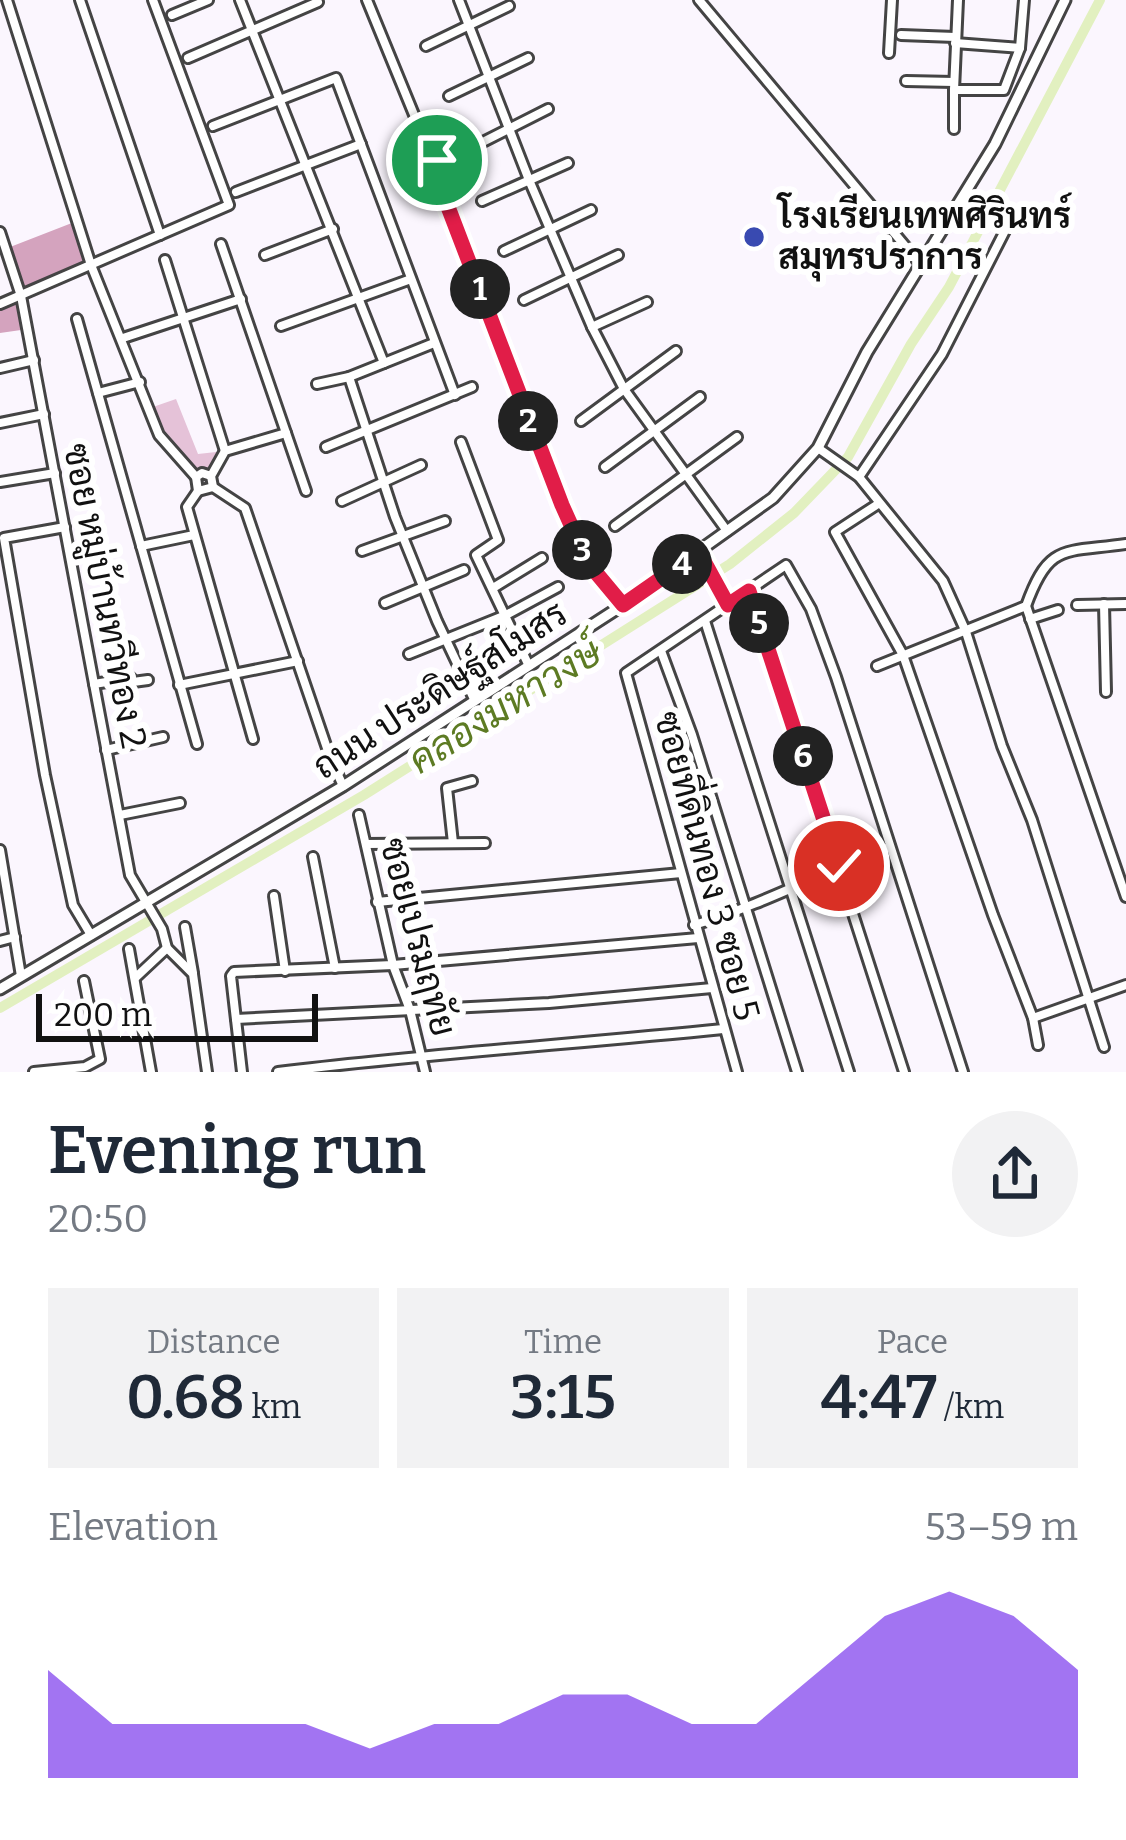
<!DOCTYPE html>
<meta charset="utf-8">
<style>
body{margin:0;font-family:Bitter,Sarabun,serif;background:#f2f2f3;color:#1f2937;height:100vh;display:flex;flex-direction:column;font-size:45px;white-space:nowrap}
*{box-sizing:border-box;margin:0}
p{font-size:39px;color:#747a83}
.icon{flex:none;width:66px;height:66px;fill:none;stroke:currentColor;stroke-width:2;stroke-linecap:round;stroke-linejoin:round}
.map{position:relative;height:1072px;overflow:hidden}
.details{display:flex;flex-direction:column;background:#fff;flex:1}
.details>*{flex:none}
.scale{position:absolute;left:36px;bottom:30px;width:282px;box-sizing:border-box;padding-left:12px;border:6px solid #111;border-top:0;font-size:33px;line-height:42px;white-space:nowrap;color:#111;-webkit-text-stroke:9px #fff;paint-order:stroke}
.pin{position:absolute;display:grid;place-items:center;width:102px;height:102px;color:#fff;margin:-51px;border:6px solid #fff;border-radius:50%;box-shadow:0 3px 12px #0007}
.km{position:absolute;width:60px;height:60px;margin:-30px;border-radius:50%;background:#222;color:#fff;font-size:33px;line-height:60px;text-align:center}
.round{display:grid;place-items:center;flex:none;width:126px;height:126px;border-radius:63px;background:#f2f2f3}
.summary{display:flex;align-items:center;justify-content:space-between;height:204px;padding:0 48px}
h1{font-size:66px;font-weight:600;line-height:90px}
.figures{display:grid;grid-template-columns:repeat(3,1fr);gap:18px;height:204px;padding:12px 48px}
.figures div{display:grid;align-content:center;border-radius:0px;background:#f2f2f3;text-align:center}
.figures b{font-size:60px;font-weight:600}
.figures small{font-size:33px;font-weight:400}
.figures p{font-size:33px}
.chart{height:336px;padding:24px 48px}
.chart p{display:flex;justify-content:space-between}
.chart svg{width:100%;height:216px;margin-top:12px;fill:#7c3aed;opacity:.7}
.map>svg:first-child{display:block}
.green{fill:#e5c2d8}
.forest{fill:#d4a3be}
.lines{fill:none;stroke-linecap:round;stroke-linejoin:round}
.canal{stroke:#e2f0c0;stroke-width:10}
.minor-casing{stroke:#444;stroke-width:14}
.tertiary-casing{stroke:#444;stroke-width:15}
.minor{stroke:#fff;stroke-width:8}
.tertiary{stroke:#fff;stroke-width:9}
.route-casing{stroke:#fff;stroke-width:24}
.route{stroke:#e11d48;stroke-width:15}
.poi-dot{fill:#394ab1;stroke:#fff;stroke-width:4.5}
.labels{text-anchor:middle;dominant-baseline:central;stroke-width:12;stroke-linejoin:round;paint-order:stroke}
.poi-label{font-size:36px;font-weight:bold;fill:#111;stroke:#fff;text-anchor:start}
.street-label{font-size:36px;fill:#111;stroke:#fff}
.water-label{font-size:39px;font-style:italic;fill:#5d7b23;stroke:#fff}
</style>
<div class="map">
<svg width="1126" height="1072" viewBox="0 0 1126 1072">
<rect width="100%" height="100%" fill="#fbf6fe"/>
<!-- green -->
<path class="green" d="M 176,399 L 198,454 L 225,451 L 211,476 L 196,477 L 159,435 L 150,408 Z"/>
<!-- forest -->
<path class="forest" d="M 77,221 L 91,265 L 22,295 L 28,329 L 0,333 L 0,304 L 21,295 L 5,249 Z"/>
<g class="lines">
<!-- canal -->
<path class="canal" d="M 0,1008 L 364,795 L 730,564 L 794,513 L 848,457 L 911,344 L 949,287 L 1100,0"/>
<defs>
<g id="minor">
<path d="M 7,0 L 91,265 L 159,435 L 196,477"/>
<path d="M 80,0 L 160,235"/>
<path d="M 240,0 L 384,363"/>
<path d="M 367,0 L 426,144"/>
<path d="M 459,0 L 529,180 L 592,327 L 624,389 L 727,531"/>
<path d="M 699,0 L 921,265"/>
<path d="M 958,0 L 954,90 L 1004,90 L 1020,48 L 1024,0"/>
<path d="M 172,15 L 208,0"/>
<path d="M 901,35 L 955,37"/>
<path d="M 955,43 L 1020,48"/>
<path d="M 426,46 L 509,6"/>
<path d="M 889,53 L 892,0"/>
<path d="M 188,58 L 318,2"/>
<path d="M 906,81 L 954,82"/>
<path d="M 449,96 L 528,58"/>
<path d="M 213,126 L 336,78 L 455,395"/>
<path d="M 954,129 L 954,90"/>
<circle cx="428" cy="155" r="11"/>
<path d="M 469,149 L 548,109"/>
<path d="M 432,165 L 558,496 L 588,563 L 623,605"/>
<path d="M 236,192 L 361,144"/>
<path d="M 482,201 L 568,163"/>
<path d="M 0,232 L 21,296 L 130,875 L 162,929 L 167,948 L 193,974 L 207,1072"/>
<path d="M 221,244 L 306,491"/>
<path d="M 504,251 L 591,210"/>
<path d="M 265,255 L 333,229"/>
<path d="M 165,260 L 225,451"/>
<path d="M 524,300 L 618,255"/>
<path d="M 0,304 L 229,205 L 153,0"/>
<path d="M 77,319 L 197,744"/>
<path d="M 281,326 L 411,279"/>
<path d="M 592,327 L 647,302"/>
<path d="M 123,338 L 241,299"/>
<path d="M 0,368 L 34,360"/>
<path d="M 349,377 L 395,517 L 437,621 L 474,699"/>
<path d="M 317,384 L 349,377 L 434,343"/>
<path d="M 98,393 L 140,382"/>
<path d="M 581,421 L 676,351"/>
<path d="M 0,423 L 44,414"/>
<path d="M 461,442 L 498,540 L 476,555 L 529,666"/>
<path d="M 326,447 L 472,387"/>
<path d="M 818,448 L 859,477 L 943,581 L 966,632 L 1002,746 L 1032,820 L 1104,1047"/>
<path d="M 605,467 L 700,397"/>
<path d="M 211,476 L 202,473 L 196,477 L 198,491 L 213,487 L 211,476 L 225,451 L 286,433"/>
<path d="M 859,477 L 942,354 L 1012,217"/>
<path d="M 0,482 L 55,473"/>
<path d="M 213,487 L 245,508 L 330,757 L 343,786"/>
<path d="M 198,491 L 187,507 L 253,739"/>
<path d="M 342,501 L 421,465"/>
<path d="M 878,504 L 835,532 L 903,655 L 993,915 L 1033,1018 L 1038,1045"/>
<path d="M 615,526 L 737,437"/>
<path d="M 65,527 L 4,538 L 45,775 L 73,905 L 91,935"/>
<path d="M 141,546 L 194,535"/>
<path d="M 362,551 L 445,521"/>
<path d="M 699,552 L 728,605"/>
<path d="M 493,588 L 542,558"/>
<path d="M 749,591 L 904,1072"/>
<path d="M 385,603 L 464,570"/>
<path d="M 1104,604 L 1106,692"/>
<path d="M 1077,605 L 1126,604"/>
<path d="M 1026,606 L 1126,897"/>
<path d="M 1030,619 L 1058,610"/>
<path d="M 705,621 L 849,1072"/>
<path d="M 661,651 L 692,735 L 797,1072"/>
<path d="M 409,654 L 506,615 L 558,587"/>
<path d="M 877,666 L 1026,606 C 1049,542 1064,553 1126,544"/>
<path d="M 94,684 L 131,678 L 133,682 L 148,680"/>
<path d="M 179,685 L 298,661"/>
<path d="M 106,750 L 163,737"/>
<path d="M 120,815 L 180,803"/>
<path d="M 359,815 L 393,965 L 410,1010 L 425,1072"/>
<path d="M 453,843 L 447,788 L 472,781"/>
<path d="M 366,844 L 485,843"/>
<path d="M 0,850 L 21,976"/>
<path d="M 313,857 L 335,968"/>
<path d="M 274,896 L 285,971"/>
<path d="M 377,902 L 681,873"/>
<path d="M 694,925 C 762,905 823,872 889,847"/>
<path d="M 185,927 L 193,973"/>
<path d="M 0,941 L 15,937"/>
<path d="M 129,949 L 151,1072"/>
<path d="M 135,978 L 167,948"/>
<path d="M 1033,1018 L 1126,985"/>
<path d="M 236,1019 L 549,1003 L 712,988"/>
<path d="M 34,1072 L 85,1067 L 100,1059 L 84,981"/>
<path d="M 242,1072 L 231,976 L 234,972 L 393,965 L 698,938"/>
<path d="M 278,1072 C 426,1054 575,1044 723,1029"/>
<path d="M 737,1072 L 626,673 L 786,565 L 811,609 L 836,677 L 963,1072"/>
</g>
<path id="tertiary" d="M 0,989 L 343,786 L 623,605 L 773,498 L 818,448 L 867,352 L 995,144 L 1065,0"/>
</defs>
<!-- minor casing -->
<use href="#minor" class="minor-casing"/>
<!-- tertiary casing -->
<use href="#tertiary" class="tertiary-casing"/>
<!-- minor -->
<use href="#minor" class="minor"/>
<!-- tertiary -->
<use href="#tertiary" class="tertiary"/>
</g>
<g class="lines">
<defs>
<path id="route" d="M 437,160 L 432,165 L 562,505 L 588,563 L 623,605 L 699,552 L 728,605 L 749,591 L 839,866"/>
</defs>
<!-- route casing -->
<use href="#route" class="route-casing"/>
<!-- route -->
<use href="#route" class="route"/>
</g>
<!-- markers -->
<circle class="poi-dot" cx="754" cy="237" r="12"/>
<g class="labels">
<!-- poi labels -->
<g class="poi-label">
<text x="778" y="216">โรงเรียนเทพศิรินทร์<tspan x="778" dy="41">สมุทรปราการ</tspan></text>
</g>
<!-- street labels -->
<g class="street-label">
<text transform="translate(105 596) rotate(79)">ซอย หมู่บ้านทวีทอง 2</text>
<text transform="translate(440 690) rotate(-33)">ถนน ประดิษฐ์สโมสร</text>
<text transform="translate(707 866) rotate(75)">ซอยที่ดินทอง 3 ซอย 5</text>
<text transform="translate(418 937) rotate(75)">ซอยเปรมฤทัย</text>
</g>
<!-- water labels -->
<g class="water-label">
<text transform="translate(505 706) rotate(-32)">คลองมหาวงษ์</text>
</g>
</g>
</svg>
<div class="scale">200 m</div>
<div class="pin" style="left:437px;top:160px;background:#1e9e55"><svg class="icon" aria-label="arrive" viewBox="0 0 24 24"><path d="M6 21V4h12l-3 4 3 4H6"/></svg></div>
<div class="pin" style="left:839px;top:866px;background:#d93025"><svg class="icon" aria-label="check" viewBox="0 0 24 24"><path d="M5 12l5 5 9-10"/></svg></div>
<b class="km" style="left:480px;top:289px">1</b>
<b class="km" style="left:528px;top:421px">2</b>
<b class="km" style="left:582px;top:550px">3</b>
<b class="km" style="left:682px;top:564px">4</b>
<b class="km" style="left:759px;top:623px">5</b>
<b class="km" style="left:803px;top:756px">6</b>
</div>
<section class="details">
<div class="summary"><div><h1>Evening run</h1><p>20:50</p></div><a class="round"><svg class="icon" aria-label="share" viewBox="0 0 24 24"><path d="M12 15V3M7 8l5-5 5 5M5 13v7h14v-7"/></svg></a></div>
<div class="figures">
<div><p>Distance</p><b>0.68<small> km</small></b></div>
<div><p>Time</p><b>3:15</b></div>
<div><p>Pace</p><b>4:47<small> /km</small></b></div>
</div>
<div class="chart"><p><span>Elevation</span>53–59 m</p>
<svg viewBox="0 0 160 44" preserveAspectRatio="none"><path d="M0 44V22L10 33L20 33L30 33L40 33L50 38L60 33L70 33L80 27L90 27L100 33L110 33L120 22L130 11L140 6L150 11L160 22V44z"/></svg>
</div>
</section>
